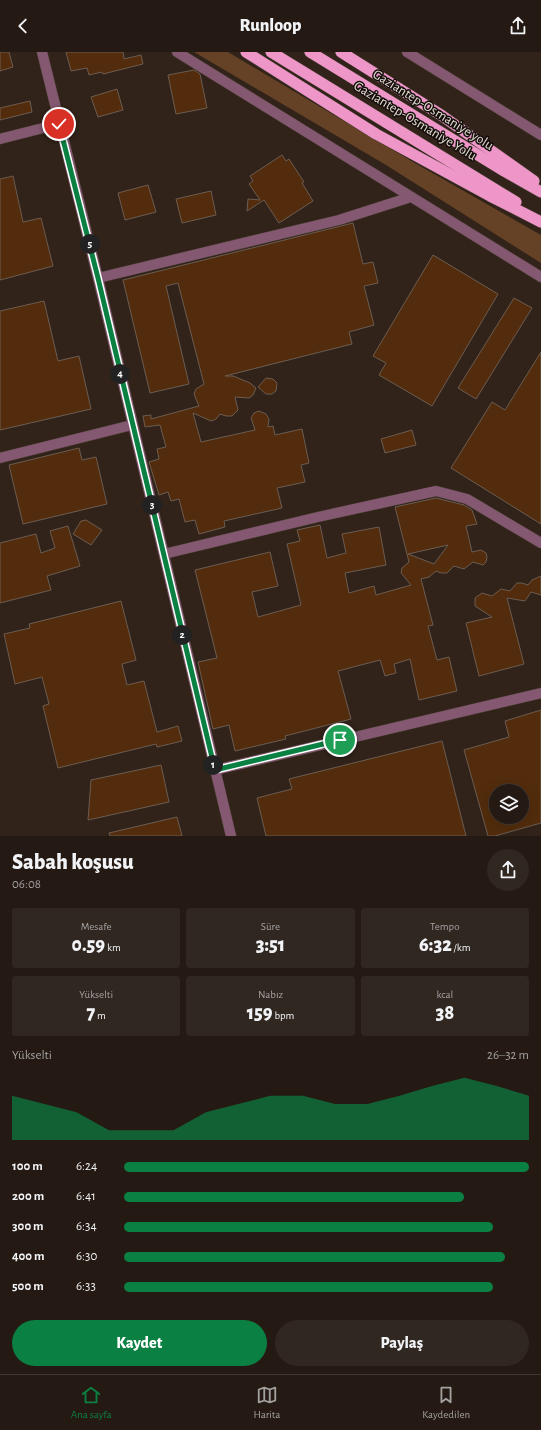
<!DOCTYPE html>
<html lang="tr">
<meta charset="utf-8">
<style>
body{margin:0;font-family:"Alegreya Sans",sans-serif;background:#312721;color:#f1f3f6;height:100vh;display:flex;flex-direction:column;font-size:15px;white-space:nowrap}
*{box-sizing:border-box;margin:0}
p{font-size:13px;color:#a3a1a0}
.icon{flex:none;width:22px;height:22px;fill:none;stroke:currentColor;stroke-width:2;stroke-linecap:round;stroke-linejoin:round}
.map{position:relative;height:784px;overflow:hidden}
.side{display:flex;flex-direction:column;background:#251a13;flex:1}
.side>*{flex:none}
.fabs{position:absolute;left:489px;top:732px;display:grid;gap:8px}
.fabs a{display:grid;place-items:center;width:40px;height:40px;border-radius:50%;background:#251a13;box-shadow:0 4px 16px #0002,0 0 0 1px #423833;font-size:20px}
.pin{position:absolute;display:grid;place-items:center;width:34px;height:34px;color:#fff;margin:-17px;border:2px solid #fff;border-radius:50%;box-shadow:0 1px 4px #0007}
.km{position:absolute;width:20px;height:20px;margin:-10px;border-radius:50%;background:#222;color:#fff;font-size:11px;line-height:20px;text-align:center}
.round{display:grid;place-items:center;flex:none;width:42px;height:42px;border-radius:21px;background:#312721}
.overview{display:flex;align-items:center;justify-content:space-between;height:68px;padding:0 12px}
h1{font-size:22px;font-weight:800;line-height:30px}
.stats{display:grid;grid-template-columns:repeat(3,1fr);gap:6px;height:68px;padding:4px 12px}
.stats div{display:grid;align-content:center;border-radius:4px;background:#312721;text-align:center}
.stats b{font-size:20px;font-weight:800}
.stats small{font-size:11px;font-weight:400}
.stats p{font-size:11px}
.chart{height:112px;padding:8px 12px}
.chart p{display:flex;justify-content:space-between}
.chart svg{width:100%;height:72px;margin-top:4px;fill:#0b8043;opacity:.7}
.action{display:flex;gap:8px;margin-top:auto;padding:8px 12px}
.action a{flex:1;height:46px;border-radius:24px;background:#0b8043;color:#fff;font-size:16px;font-weight:800;line-height:46px;text-align:center}
.action a+a{background:#312721;color:#f1f3f6}
ul{padding:0 12px;list-style:none;font-size:13px}
li{display:grid;grid-template-columns:64px 48px 1fr;align-items:center;height:30px}
li i{height:10px;border-radius:5px;background:#0b8043}
header{display:flex;justify-content:space-between;align-items:center;height:52px;padding:0 12px;background:#251a13;font-size:18px;font-weight:800}
.tabs{display:flex;justify-content:space-around;align-items:center;height:56px;border-top:1px solid #423833;background:#251a13;font-size:11px;color:#a3a1a0}
.tabs a{display:grid;justify-items:center;gap:2px}
.tabs .selected{color:#0b8043}
.map>svg:first-child{display:block}
.green{fill:#654125}
.building{fill:#522c0c;stroke:#6c5c51;fill-rule:evenodd}
.lines{fill:none;stroke-linecap:round;stroke-linejoin:round}
.minor-casing{stroke:#4d4037;stroke-width:11}
.trunk-casing{stroke:#4d4037;stroke-width:12}
.minor{stroke:#845871;stroke-width:10}
.trunk{stroke:#ee96c8;stroke-width:11}
.route-casing{stroke:#fff;stroke-width:8}
.route{stroke:#0b8043;stroke-width:5}
.labels{text-anchor:middle;dominant-baseline:central;stroke-width:3;stroke-linejoin:round;paint-order:stroke}
.street-label{font-size:14px;fill:#e3dad3;stroke:#140e0a}
</style>
<header><svg class="icon" aria-label="back" viewBox="0 0 24 24"><path d="M15 5l-7 7 7 7"/></svg>Runloop<svg class="icon" aria-label="share" viewBox="0 0 24 24"><path d="M12 15V3M7 8l5-5 5 5M5 13v7h14v-7"/></svg></header>
<div class="map">
<svg width="541" height="784" viewBox="0 0 541 784">
<rect width="100%" height="100%" fill="#312319"/>
<!-- green -->
<path class="green" d="M 194,0 L 228,0 L 413,110 L 541,183 L 541,211 L 386,113 Z"/>
<!-- building -->
<g class="building">
<path d="M 0,0 L 9,0 L 13,15 L 0,19 Z"/>
<path d="M 66,0 L 123,0 L 124,7 L 141,3 L 143,12 L 103,22 L 102,20 L 89,23 L 87,16 L 71,19 Z"/>
<path d="M 194,18 L 200,22 L 207,56 L 176,62 L 168,23 Z"/>
<path d="M 117,37 L 123,58 L 98,65 L 91,45 Z"/>
<path d="M 30,49 L 32,60 L 0,68 L 0,56 Z"/>
<path d="M 282,103 L 286,109 L 289,107 L 304,130 L 302,131 L 313,149 L 279,171 L 264,148 L 247,159 L 248,147 L 260,148 L 249,132 L 253,129 L 250,124 Z"/>
<path d="M 13,124 L 23,170 L 41,166 L 53,214 L 0,228 L 0,127 Z"/>
<path d="M 148,133 L 156,160 L 125,168 L 118,141 Z"/>
<path d="M 211,139 L 216,163 L 182,171 L 176,147 Z"/>
<path d="M 353,171 L 363,212 L 373,210 L 378,231 L 364,234 L 374,273 L 349,280 L 352,292 L 225,324 L 233,324 L 250,331 L 256,336 L 253,343 L 249,346 L 235,345 L 238,358 L 232,364 L 226,364 L 220,362 L 216,367 L 211,369 L 193,361 L 201,390 L 255,378 L 251,366 L 254,361 L 259,359 L 266,362 L 269,367 L 268,375 L 273,374 L 275,383 L 302,377 L 309,411 L 301,413 L 305,430 L 277,436 L 282,456 L 224,469 L 225,475 L 199,482 L 195,468 L 185,470 L 179,447 L 171,449 L 168,440 L 159,443 L 149,410 L 159,407 L 157,397 L 166,395 L 160,373 L 145,375 L 143,364 L 151,363 L 151,367 L 199,354 L 194,342 L 196,337 L 204,332 L 178,231 L 166,234 L 189,332 L 150,341 L 123,228 Z"/>
<path d="M 433,203 L 498,242 L 432,354 L 379,323 L 386,311 L 373,304 Z"/>
<path d="M 514,246 L 532,256 L 476,347 L 458,336 Z"/>
<path d="M 44,249 L 58,309 L 79,304 L 91,357 L 0,378 L 0,259 Z"/>
<path d="M 541,300 L 541,472 L 451,416 L 492,350 L 505,358 Z"/>
<path d="M 266,326 L 273,327 L 277,331 L 276,339 L 272,342 L 266,342 L 258,335 Z"/>
<path d="M 412,378 L 416,393 L 385,401 L 381,387 Z"/>
<path d="M 79,396 L 82,408 L 96,405 L 107,452 L 23,472 L 9,413 Z"/>
<path d="M 436,446 L 464,453 L 472,458 L 477,472 L 466,474 L 472,500 L 481,498 L 486,501 L 487,505 L 486,510 L 483,513 L 473,510 L 464,517 L 454,514 L 447,521 L 441,521 L 436,519 L 429,525 L 421,527 L 433,573 L 428,574 L 437,608 L 449,605 L 457,639 L 419,648 L 410,607 L 394,612 L 396,621 L 385,624 L 380,608 L 338,619 L 351,667 L 285,684 L 286,687 L 235,699 L 229,673 L 213,677 L 198,610 L 217,606 L 195,518 L 270,500 L 278,534 L 252,540 L 258,565 L 301,553 L 287,492 L 300,489 L 297,478 L 320,473 L 327,506 L 346,501 L 342,482 L 379,475 L 386,513 L 345,521 L 349,541 L 374,534 L 376,543 L 411,533 L 401,521 L 402,516 L 409,510 L 395,455 ZM 448,493 L 434,512 L 408,502 Z"/>
<path d="M 86,468 L 102,478 L 91,493 L 73,482 L 81,469 Z"/>
<path d="M 68,474 L 80,514 L 47,524 L 51,538 L 0,551 L 0,491 L 36,482 L 41,501 L 55,496 L 50,479 Z"/>
<path d="M 541,524 L 541,543 L 531,540 L 525,549 L 507,546 L 524,612 L 479,624 L 466,571 L 492,565 L 475,554 L 475,546 L 482,541 L 492,544 L 501,537 L 510,539 L 517,531 L 522,531 L 528,533 L 532,528 Z"/>
<path d="M 121,549 L 136,608 L 122,612 L 127,633 L 144,629 L 157,680 L 178,674 L 182,689 L 157,695 L 156,692 L 58,716 L 43,654 L 49,652 L 42,625 L 15,632 L 4,582 L 30,576 L 29,572 Z"/>
<path d="M 541,658 L 541,771 L 495,784 L 488,784 L 464,698 L 509,685 L 505,669 ZM 496,739 L 522,739 L 522,765 L 496,765 Z"/>
<path d="M 442,689 L 466,784 L 266,784 L 257,746 L 292,737 L 289,727 Z"/>
<path d="M 161,713 L 169,750 L 88,768 L 91,728 Z"/>
<path d="M 177,765 L 182,784 L 110,784 L 109,781 Z"/>
</g>
<g class="lines">
<defs>
<g id="minor">
<path d="M 42,0 L 98,226 L 231,784"/>
<path d="M 177,0 L 541,225"/>
<path d="M 407,0 L 541,83"/>
<path d="M 0,87 L 59,72"/>
<path d="M 98,226 L 339,168 L 411,145"/>
<path d="M 0,406 L 132,373"/>
<path d="M 164,502 L 318,465 L 436,439 L 467,447 L 541,491"/>
<path d="M 215,718 L 541,641"/>
</g>
<g id="trunk">
<path d="M 246,0 L 376,82 L 490,144 L 541,170"/>
<path d="M 271,0 L 516,150"/>
<path d="M 310,0 L 504,119 L 541,140"/>
<path d="M 341,0 L 441,63 L 534,129"/>
</g>
</defs>
<!-- minor casing -->
<use href="#minor" class="minor-casing"/>
<!-- trunk casing -->
<use href="#trunk" class="trunk-casing"/>
<!-- minor -->
<use href="#minor" class="minor"/>
<!-- trunk -->
<use href="#trunk" class="trunk"/>
</g>
<g class="lines">
<defs>
<path id="route" d="M 59,72 L 98,226 L 215,718 L 340,688"/>
</defs>
<!-- route casing -->
<use href="#route" class="route-casing"/>
<!-- route -->
<use href="#route" class="route"/>
</g>
<g class="labels">
<!-- street labels -->
<g class="street-label">
<text transform="translate(433 58) rotate(32)">Gaziantep-Osmaniye yolu</text>
<text transform="translate(415 69) rotate(31)">Gaziantep-Osmaniye Yolu</text>
</g>
</g>
</svg>
<div class="fabs">
<a><svg class="icon" aria-label="layers" viewBox="0 0 24 24"><path d="M12 4l9 5-9 5-9-5zM3 14l9 5 9-5"/></svg></a>
</div>
<div class="pin" style="left:340px;top:688px;background:#1e9e55"><svg class="icon" aria-label="arrive" viewBox="0 0 24 24"><path d="M6 21V4h12l-3 4 3 4H6"/></svg></div>
<div class="pin" style="left:59px;top:72px;background:#d93025"><svg class="icon" aria-label="check" viewBox="0 0 24 24"><path d="M5 12l5 5 9-10"/></svg></div>
<b class="km" style="left:213px;top:713px">1</b>
<b class="km" style="left:182px;top:583px">2</b>
<b class="km" style="left:152px;top:453px">3</b>
<b class="km" style="left:120px;top:322px">4</b>
<b class="km" style="left:90px;top:192px">5</b>
</div>
<section class="side">
<div class="overview"><div><h1>Sabah koşusu</h1><p>06:08</p></div><a class="round"><svg class="icon" aria-label="share" viewBox="0 0 24 24"><path d="M12 15V3M7 8l5-5 5 5M5 13v7h14v-7"/></svg></a></div>
<div class="stats">
<div><p>Mesafe</p><b>0.59<small> km</small></b></div>
<div><p>Süre</p><b>3:51</b></div>
<div><p>Tempo</p><b>6:32<small> /km</small></b></div>
</div>
<div class="stats">
<div><p>Yükselti</p><b>7<small> m</small></b></div>
<div><p>Nabız</p><b>159<small> bpm</small></b></div>
<div><p>kcal</p><b>38</b></div>
</div>
<div class="chart"><p><span>Yükselti</span>26–32 m</p>
<svg viewBox="0 0 160 44" preserveAspectRatio="none"><path d="M0 44V17L10 22L20 27L30 38L40 38L50 38L60 27L70 22L80 17L90 17L100 22L110 22L120 17L130 11L140 6L150 11L160 17V44z"/></svg>
</div>
<ul>
<li><b>100 m</b>6:24<i style="width:100%"></i></li>
<li><b>200 m</b>6:41<i style="width:84%"></i></li>
<li><b>300 m</b>6:34<i style="width:91%"></i></li>
<li><b>400 m</b>6:30<i style="width:94%"></i></li>
<li><b>500 m</b>6:33<i style="width:91%"></i></li>
</ul>
<div class="action"><a>Kaydet</a><a>Paylaş</a></div>
</section>
<nav class="tabs">
<a class="selected"><svg class="icon" aria-label="home" viewBox="0 0 24 24"><path d="M3 11l9-7 9 7M6 9v11h12V9"/></svg>Ana sayfa</a>
<a><svg class="icon" aria-label="map" viewBox="0 0 24 24"><path d="M3 6l6-2 6 2 6-2v14l-6 2-6-2-6 2zM9 4v14M15 6v14"/></svg>Harita</a>
<a><svg class="icon" aria-label="saved" viewBox="0 0 24 24"><path d="M7 4h10v16l-5-4-5 4z"/></svg>Kaydedilen</a>
</nav>
